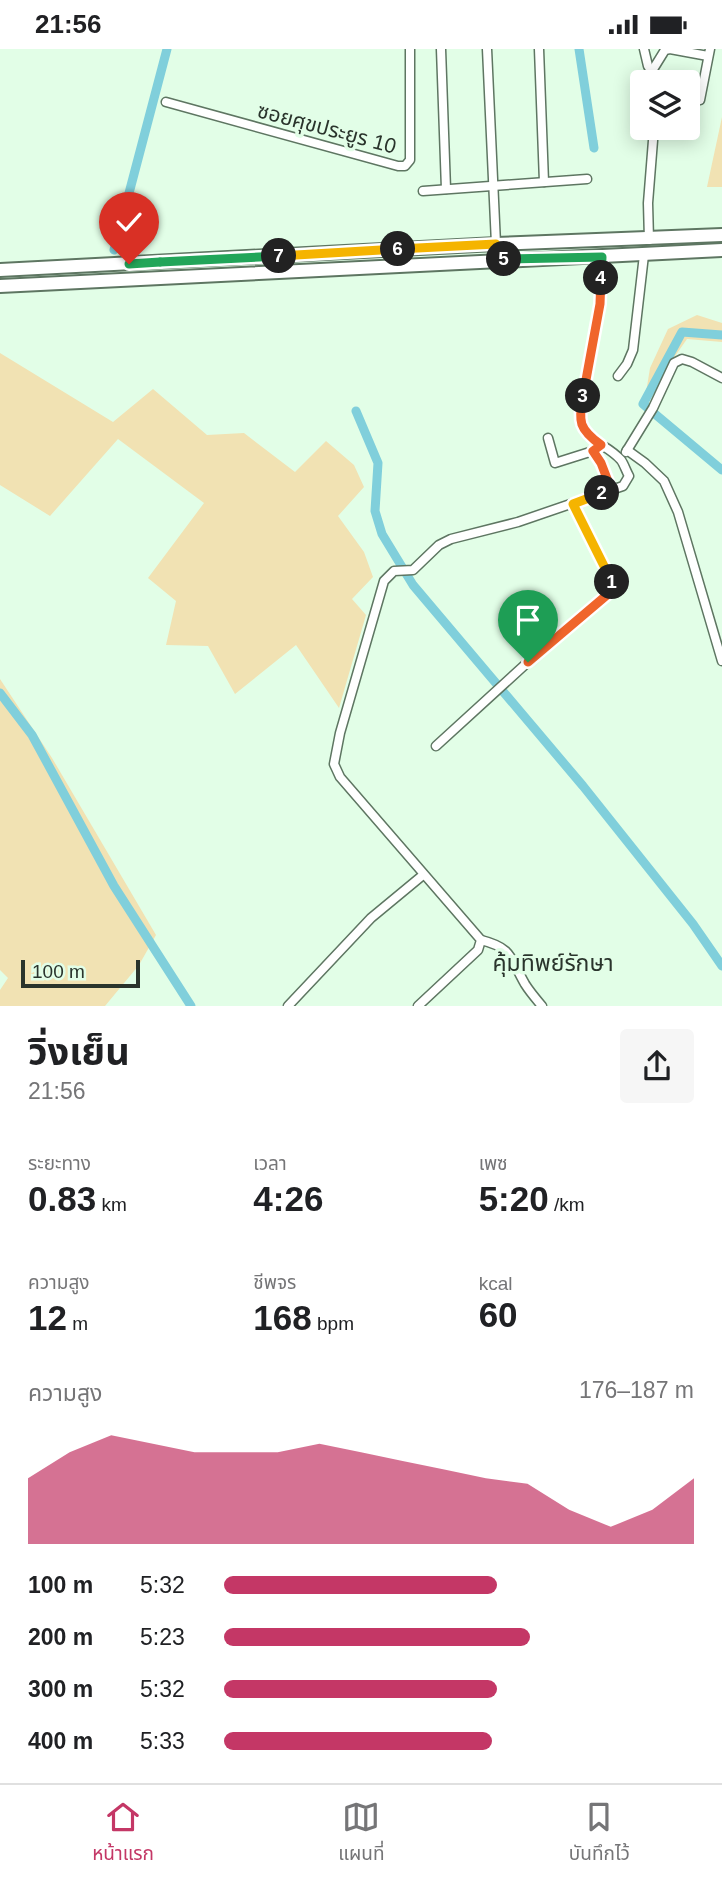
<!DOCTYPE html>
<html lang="th">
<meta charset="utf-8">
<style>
body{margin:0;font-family:Helvetica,"Noto Sans Thai",sans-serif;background:#f6f6f6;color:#202124;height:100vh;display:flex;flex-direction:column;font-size:26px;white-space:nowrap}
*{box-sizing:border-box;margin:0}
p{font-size:23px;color:#757577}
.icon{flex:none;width:38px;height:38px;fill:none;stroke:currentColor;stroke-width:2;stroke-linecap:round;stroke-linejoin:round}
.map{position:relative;height:957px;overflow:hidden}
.sheet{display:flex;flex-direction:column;background:#fff;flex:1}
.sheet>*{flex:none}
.fabs{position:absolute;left:630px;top:21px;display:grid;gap:14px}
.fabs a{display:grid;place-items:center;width:70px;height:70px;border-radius:7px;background:#fff;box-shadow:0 4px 18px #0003;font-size:35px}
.scale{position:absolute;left:21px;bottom:18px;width:119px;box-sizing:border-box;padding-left:7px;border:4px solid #2a342c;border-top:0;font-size:19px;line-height:24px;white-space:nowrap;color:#2a342c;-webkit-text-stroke:5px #e2fee7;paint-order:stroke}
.pin{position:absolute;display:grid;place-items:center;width:60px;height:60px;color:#fff;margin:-72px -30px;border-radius:50% 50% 50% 0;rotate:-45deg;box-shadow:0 0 7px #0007}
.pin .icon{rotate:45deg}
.km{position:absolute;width:35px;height:35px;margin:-18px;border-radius:50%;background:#222;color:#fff;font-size:19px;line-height:35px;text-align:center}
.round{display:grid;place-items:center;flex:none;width:74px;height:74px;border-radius:7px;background:#f6f6f6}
.head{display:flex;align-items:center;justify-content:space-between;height:119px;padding:0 28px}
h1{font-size:38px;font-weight:700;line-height:52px}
.metrics{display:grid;grid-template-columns:repeat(3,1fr);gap:10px;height:119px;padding:7px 28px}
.metrics div{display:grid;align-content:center}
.metrics b{font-size:35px;font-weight:700}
.metrics small{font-size:19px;font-weight:400}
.metrics p{font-size:19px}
.chart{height:196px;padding:14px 28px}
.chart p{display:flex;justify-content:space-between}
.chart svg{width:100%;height:126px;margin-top:7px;fill:#c43766;opacity:.7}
ul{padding:0 28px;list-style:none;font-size:23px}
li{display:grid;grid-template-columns:112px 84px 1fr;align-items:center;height:52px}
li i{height:18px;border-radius:9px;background:#c43766}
.status{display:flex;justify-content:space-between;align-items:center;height:49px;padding:0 35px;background:#fff;direction:ltr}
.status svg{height:19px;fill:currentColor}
.tabs{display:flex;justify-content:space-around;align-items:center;height:98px;border-top:2px solid #e0e0e0;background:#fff;font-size:19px;color:#757577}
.tabs a{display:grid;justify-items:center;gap:4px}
.tabs .on{color:#c43766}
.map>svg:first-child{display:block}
.green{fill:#f1e2b3}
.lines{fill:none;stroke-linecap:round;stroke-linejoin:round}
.canal{stroke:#80cfdb;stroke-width:9}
.street-casing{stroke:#5e7662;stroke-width:11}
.primary-casing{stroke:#5e7662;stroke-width:16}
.street{stroke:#fff;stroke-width:8}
.primary{stroke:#fff;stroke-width:12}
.split-1-casing{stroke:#fff;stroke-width:14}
.split-2-casing{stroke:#fff;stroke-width:14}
.split-3-casing{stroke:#fff;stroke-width:14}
.split-4-casing{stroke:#fff;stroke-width:14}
.split-5-casing{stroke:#fff;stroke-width:14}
.split-6-casing{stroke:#fff;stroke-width:14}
.split-7-casing{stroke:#fff;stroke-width:14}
.split-8-casing{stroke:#fff;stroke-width:14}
.split-9-casing{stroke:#fff;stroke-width:14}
.split-1{stroke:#f0652b;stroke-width:9}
.split-2{stroke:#f5b400;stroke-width:9}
.split-3{stroke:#f0652b;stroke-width:9}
.split-4{stroke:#f0652b;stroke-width:9}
.split-5{stroke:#22a559;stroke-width:9}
.split-6{stroke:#f5b400;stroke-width:9}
.split-7{stroke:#f5b400;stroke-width:9}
.split-8{stroke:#22a559;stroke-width:9}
.split-9{stroke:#22a559;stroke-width:9}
.labels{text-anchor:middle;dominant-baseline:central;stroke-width:7;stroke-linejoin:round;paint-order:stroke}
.street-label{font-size:21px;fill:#2a342c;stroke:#e2fee7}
.neighbourhood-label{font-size:23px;fill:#2a342c;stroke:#e2fee7}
</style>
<div class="status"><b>21:56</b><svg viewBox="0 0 49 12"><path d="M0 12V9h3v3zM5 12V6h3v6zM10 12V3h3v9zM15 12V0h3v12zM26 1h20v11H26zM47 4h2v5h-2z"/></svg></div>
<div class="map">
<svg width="722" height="957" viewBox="0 0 722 957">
<rect width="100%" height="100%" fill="#e2fee7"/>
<!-- green -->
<g class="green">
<path d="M 722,68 L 722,138 L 707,138 Z"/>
<path d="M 697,266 L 722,274 L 722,293 L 687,290 L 645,350 L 650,319 L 668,280 Z"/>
<path d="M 0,304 L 113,373 L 153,340 L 207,386 L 244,384 L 295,423 L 326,392 L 354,416 L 364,438 L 338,467 L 364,503 L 373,528 L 352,550 L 366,566 L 339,659 L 296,596 L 235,645 L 208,597 L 166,596 L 176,552 L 148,529 L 204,454 L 118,390 L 50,467 L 0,436 Z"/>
<path d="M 0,630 L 52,709 L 156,886 L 139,916 L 105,957 L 0,957 L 0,941 L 8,929 L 0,921 Z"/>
</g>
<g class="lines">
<!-- canal -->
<g class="canal">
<path d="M 579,0 L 594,99"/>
<path d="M 114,201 L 167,0"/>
<path d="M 722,286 L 682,283 L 643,355 L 722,421"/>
<path d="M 356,362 L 378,414 L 375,462 L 382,485 L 413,536 L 583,737 L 693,875 L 722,917"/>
<path d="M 0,644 L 32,686 L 114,837 L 191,957"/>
</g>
<defs>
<g id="street">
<path d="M 441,0 L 446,140"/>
<path d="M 487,0 L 496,195"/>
<path d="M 539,0 L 544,133"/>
<path d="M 644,0 L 648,17 L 658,33"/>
<path d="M 652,22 L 665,1 L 670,0 L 708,7"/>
<path d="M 166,53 L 398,117 L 405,117 L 410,111 L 410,0"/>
<path d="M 688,54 L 700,51 L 710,0"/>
<path d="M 423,142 L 587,130"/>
<path d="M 649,191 L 648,154 L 654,79"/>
<path d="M 618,327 L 627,315 L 633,301 L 644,206"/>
<path d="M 548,389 L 555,414 L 593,402 L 601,414 L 611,440"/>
<path d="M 627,401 L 645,414 L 664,432 L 678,463 L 722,612"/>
<path d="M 626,403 L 653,359 L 674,314 L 682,310 L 692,313 L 722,329"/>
<path d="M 436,697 L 528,613 L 614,540 L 573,455"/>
<path d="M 481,891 C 513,899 510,909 525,935 C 530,943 536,950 542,957"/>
<path d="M 288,957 L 371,869 L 423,826"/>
<path d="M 418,957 L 478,901 L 481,891 L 340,728 L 334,715 L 340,684 L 384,532 L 394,522 L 413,521 L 439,496 L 451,490 L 518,473 L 623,437 L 629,427 C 626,422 624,415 621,411 C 604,392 584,395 580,365 L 600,255 L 602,208"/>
</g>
<g id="primary">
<path d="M 0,221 L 496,195 L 722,186"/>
<path d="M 0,237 L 722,201"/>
</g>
</defs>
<!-- street casing -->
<use href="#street" class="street-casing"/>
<!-- primary casing -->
<use href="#primary" class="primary-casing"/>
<!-- street -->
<use href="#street" class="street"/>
<!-- primary -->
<use href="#primary" class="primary"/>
</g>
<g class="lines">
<defs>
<path id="split-1" d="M 528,613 L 614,540 L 612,533"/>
<path id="split-2" d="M 602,444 L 573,455 L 612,533"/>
<path id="split-3" d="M 583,347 C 578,373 579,380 601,396 L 593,402 L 601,414 L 611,440 L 602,444"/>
<path id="split-4" d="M 583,347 L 600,255 L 601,229"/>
<path id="split-5" d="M 504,210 L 602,208 L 601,229"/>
<path id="split-6" d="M 398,200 L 496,195 L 497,211 L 504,210"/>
<path id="split-7" d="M 279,207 L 398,200"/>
<path id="split-8" d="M 160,213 L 279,207"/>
<path id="split-9" d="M 129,215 L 160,213"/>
</defs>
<!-- split-1 casing -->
<use href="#split-1" class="split-1-casing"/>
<!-- split-2 casing -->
<use href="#split-2" class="split-2-casing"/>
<!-- split-3 casing -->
<use href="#split-3" class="split-3-casing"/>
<!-- split-4 casing -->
<use href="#split-4" class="split-4-casing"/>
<!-- split-5 casing -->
<use href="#split-5" class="split-5-casing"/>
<!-- split-6 casing -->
<use href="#split-6" class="split-6-casing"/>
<!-- split-7 casing -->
<use href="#split-7" class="split-7-casing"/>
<!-- split-8 casing -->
<use href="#split-8" class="split-8-casing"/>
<!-- split-9 casing -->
<use href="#split-9" class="split-9-casing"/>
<!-- split-1 -->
<use href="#split-1" class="split-1"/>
<!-- split-2 -->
<use href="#split-2" class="split-2"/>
<!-- split-3 -->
<use href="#split-3" class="split-3"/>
<!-- split-4 -->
<use href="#split-4" class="split-4"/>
<!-- split-5 -->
<use href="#split-5" class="split-5"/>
<!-- split-6 -->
<use href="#split-6" class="split-6"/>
<!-- split-7 -->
<use href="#split-7" class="split-7"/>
<!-- split-8 -->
<use href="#split-8" class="split-8"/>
<!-- split-9 -->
<use href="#split-9" class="split-9"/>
</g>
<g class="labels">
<!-- street labels -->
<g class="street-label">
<text transform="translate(327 79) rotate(15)">ซอยศุขประยูร 10</text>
</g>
<!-- neighbourhood labels -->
<g class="neighbourhood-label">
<text x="553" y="914">คุ้มทิพย์รักษา</text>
</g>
</g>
</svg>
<div class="fabs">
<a><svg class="icon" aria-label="layers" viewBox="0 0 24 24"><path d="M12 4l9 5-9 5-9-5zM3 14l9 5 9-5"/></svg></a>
</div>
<div class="scale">100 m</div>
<div class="pin" style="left:528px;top:613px;background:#1e9e55"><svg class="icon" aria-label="arrive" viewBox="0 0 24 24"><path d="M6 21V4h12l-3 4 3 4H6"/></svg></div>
<div class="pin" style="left:129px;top:215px;background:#d93025"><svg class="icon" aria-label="check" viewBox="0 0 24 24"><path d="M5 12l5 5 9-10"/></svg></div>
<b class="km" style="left:612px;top:533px">1</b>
<b class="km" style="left:602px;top:444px">2</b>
<b class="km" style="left:583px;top:347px">3</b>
<b class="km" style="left:601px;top:229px">4</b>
<b class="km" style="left:504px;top:210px">5</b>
<b class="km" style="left:398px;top:200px">6</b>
<b class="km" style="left:279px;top:207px">7</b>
</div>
<section class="sheet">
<div class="head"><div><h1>วิ่งเย็น</h1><p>21:56</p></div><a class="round"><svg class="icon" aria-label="share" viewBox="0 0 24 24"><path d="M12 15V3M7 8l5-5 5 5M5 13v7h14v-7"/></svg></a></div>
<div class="metrics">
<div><p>ระยะทาง</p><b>0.83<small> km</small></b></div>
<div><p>เวลา</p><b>4:26</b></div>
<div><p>เพซ</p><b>5:20<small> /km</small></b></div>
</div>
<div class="metrics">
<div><p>ความสูง</p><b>12<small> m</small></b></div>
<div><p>ชีพจร</p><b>168<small> bpm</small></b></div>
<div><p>kcal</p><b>60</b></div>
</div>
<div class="chart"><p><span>ความสูง</span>176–187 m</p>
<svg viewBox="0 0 160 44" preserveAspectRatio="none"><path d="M0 44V21L10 12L20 6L30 9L40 12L50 12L60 12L70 9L80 12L90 15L100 18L110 21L120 23L130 32L140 38L150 32L160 21V44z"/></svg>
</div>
<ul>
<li><b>100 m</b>5:32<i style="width:58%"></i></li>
<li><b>200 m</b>5:23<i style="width:65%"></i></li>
<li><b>300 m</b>5:32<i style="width:58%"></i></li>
<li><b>400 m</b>5:33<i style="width:57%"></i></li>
</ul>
</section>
<nav class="tabs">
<a class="on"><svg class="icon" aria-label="home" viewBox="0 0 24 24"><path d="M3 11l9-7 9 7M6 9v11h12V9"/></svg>หน้าแรก</a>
<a><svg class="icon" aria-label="map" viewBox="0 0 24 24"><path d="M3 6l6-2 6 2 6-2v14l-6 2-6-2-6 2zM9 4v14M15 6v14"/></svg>แผนที่</a>
<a><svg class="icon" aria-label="saved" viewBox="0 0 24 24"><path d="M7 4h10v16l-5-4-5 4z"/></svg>บันทึกไว้</a>
</nav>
